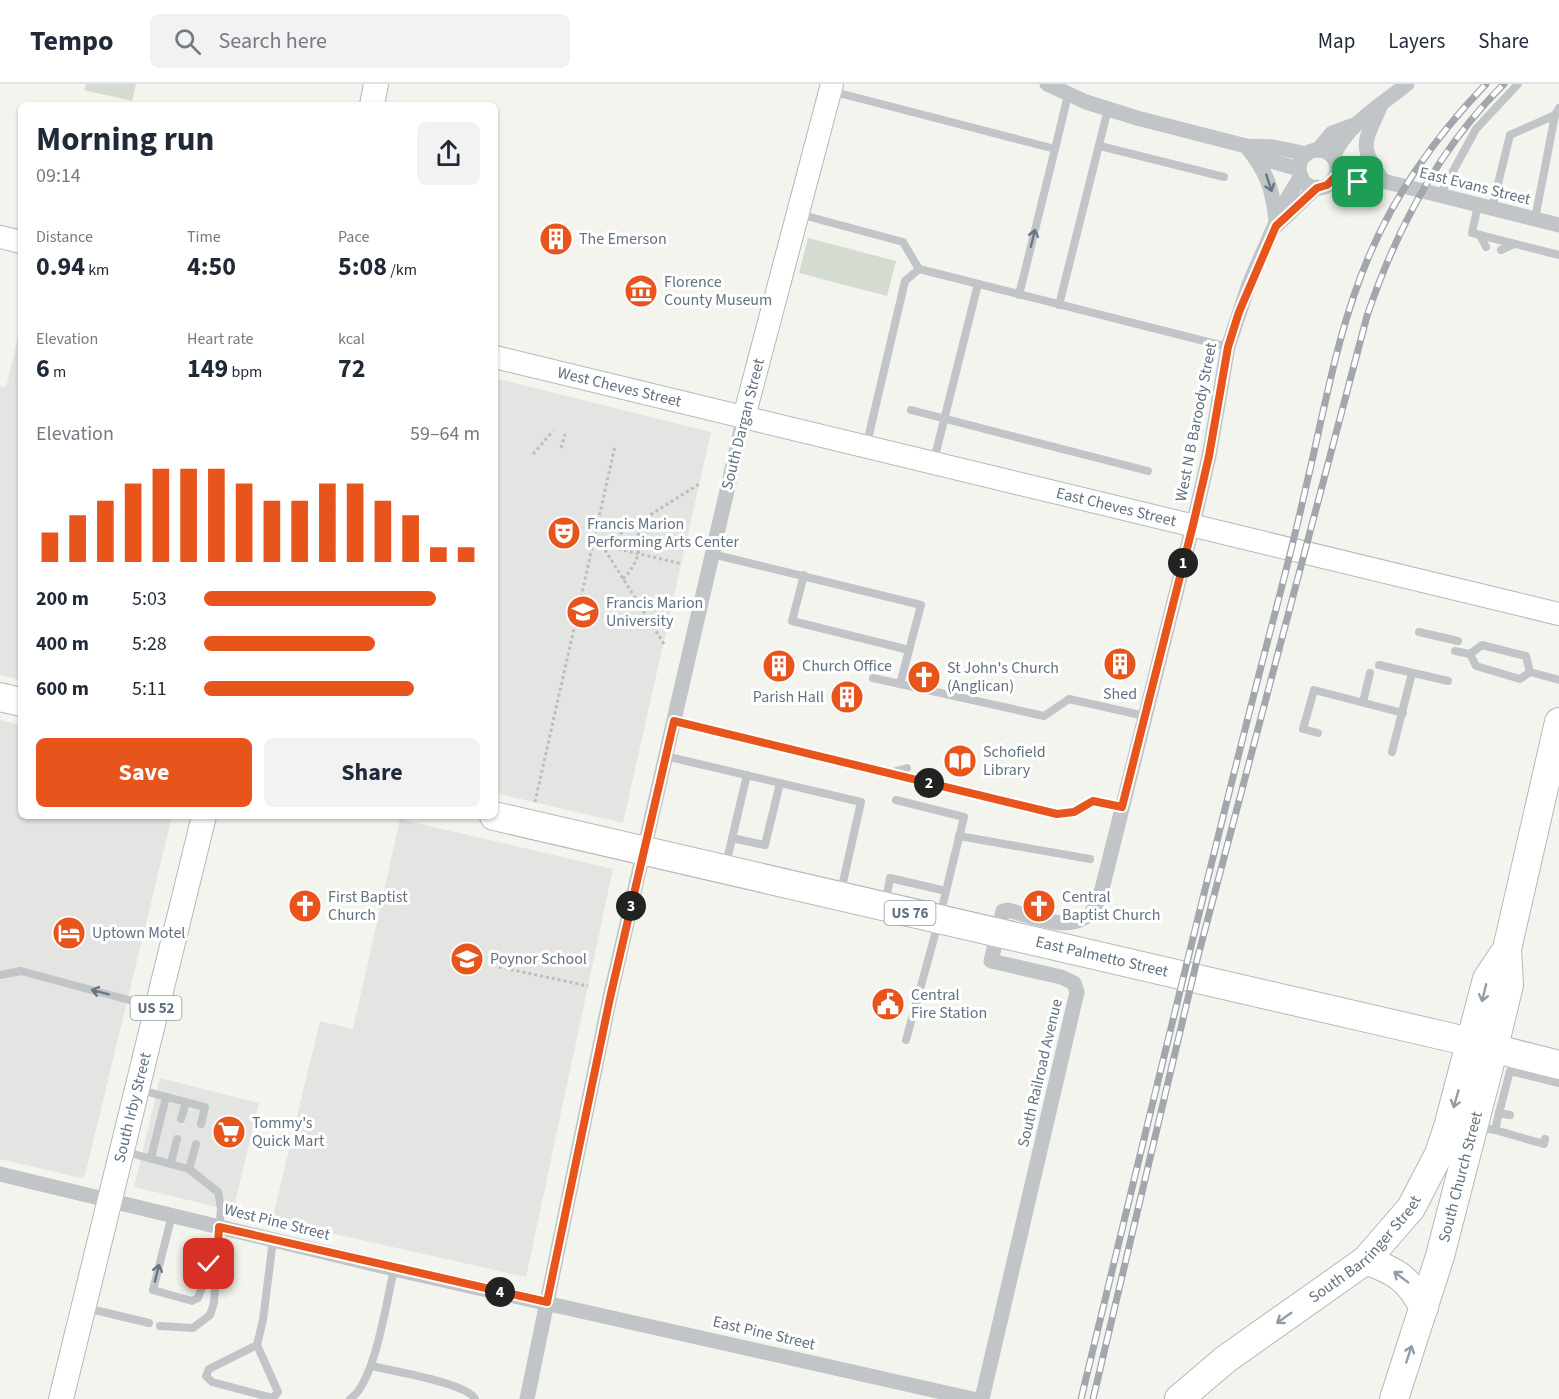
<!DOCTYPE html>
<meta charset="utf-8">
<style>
body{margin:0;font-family:"Source Sans 3",sans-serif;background:#f2f2f3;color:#1f2937;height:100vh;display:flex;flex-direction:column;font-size:22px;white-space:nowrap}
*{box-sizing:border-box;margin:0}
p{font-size:20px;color:#747a83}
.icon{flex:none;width:33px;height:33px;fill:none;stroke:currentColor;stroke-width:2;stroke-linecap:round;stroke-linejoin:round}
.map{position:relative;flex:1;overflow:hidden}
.details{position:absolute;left:18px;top:18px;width:480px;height:717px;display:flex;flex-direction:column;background:#fff;border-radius:9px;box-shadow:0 2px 4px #0004}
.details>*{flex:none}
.pin{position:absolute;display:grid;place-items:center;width:51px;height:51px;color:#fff;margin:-26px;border-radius:12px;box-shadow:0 3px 9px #0006}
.km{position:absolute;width:30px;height:30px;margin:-15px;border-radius:50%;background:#222;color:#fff;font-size:16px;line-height:30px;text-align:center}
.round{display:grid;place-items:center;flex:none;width:63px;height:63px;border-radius:9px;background:#f2f2f3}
.headline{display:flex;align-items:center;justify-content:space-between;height:102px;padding:0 18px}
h1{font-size:33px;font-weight:700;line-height:45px}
.figures{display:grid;grid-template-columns:repeat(3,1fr);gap:9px;height:102px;padding:6px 18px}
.figures div{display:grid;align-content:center}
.figures b{font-size:26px;font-weight:700}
.figures small{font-size:16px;font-weight:400}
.figures p{font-size:16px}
.chart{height:168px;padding:12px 18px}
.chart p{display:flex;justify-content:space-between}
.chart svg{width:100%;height:108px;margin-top:6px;stroke:#e7551c;stroke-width:6}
.action{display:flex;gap:12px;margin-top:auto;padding:12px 18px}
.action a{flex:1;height:69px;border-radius:9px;background:#e7551c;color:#fff;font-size:24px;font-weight:700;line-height:69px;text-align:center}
.action a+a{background:#f2f2f3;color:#1f2937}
ul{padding:0 18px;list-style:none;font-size:20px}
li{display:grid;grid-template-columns:96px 72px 1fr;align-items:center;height:45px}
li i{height:15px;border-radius:8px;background:#e7551c}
header{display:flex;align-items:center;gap:36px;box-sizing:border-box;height:84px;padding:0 30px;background:#fff;border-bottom:2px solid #e0e1e3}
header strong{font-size:28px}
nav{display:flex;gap:33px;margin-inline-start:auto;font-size:21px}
.search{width:420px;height:54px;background:#f2f2f3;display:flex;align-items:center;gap:15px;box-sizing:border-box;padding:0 21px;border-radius:9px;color:#747a83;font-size:22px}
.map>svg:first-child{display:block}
.built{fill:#e4e5e3}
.green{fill:#d4dbd0}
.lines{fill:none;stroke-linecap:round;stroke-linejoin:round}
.secondary-casing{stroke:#b3b8bc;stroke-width:24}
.primary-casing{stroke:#b4b8bc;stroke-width:26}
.highway-casing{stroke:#b4b7ba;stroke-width:30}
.path{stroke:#bbbdbf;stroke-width:3;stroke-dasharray:3 3;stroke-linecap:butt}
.lane{stroke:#c1c5c8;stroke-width:8}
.street{stroke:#c1c5c8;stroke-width:15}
.secondary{stroke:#fff;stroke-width:22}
.primary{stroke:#fff;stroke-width:24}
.highway{stroke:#fff;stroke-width:28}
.rail-casing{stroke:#a1a7ad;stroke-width:7}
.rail{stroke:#fff;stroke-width:4.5;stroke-dasharray:14;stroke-linecap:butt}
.oneway{stroke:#677685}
.oneway2{stroke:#919ca7}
.route-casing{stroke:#fff;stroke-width:12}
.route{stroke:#e7551c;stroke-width:8}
.labels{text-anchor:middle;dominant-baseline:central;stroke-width:6;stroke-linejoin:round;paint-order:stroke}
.shield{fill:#fff;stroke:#919ca7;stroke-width:1.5}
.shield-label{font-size:15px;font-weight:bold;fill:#627281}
.street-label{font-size:16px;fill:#627281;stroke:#fff}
.poi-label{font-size:16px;fill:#627281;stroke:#fff;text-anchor:start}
</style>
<header>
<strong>Tempo</strong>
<div class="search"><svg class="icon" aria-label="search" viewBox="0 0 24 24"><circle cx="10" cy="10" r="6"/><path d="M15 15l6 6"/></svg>Search here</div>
<nav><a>Map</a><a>Layers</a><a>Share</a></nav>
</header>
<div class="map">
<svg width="1559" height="1315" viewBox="0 0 1559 1315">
<rect width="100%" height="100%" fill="#f4f4ef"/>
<!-- built -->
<g class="built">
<path d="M 21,242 L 21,596 L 0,591 L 0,302 L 6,303 Z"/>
<path d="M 495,294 L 711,348 L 623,739 L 495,709 Z"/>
<path d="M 0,636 L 21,641 L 21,732 L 172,732 L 85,1091 L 81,1094 L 0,1075 Z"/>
<path d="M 400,735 L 613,785 L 526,1193 L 272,1136 L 320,937 L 353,945 Z"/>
<path d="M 160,994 L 259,1019 L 233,1127 L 134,1103 Z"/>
</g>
<!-- green -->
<g class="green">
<path d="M 86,0 L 136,0 L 132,17 L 84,6 Z"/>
<path d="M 808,154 L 896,177 L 887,212 L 799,189 Z"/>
</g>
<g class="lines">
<defs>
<g id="secondary">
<path d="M 0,153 L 21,158"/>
<path id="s1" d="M 495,273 L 1559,530"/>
<path d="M 744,333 L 832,0"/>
</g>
<g id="primary">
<path d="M 372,21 L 376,0"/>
<path id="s2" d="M 61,1315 L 204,732"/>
</g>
<g id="highway">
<path d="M 0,613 L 21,618"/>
<path id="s3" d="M 494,732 L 1449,953 L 1559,981"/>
<path d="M 1366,1176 C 1397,1188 1408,1194 1424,1224"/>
<path id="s4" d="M 1179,1315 L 1226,1275 L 1366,1176 L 1411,1124 L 1439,1070 L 1448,1043 L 1487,895 L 1507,865"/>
<path id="s5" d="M 1394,1315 L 1440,1172 L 1494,963 L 1509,901 L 1507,865 L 1559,638"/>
</g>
</defs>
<!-- secondary casing -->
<use href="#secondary" class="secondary-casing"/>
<!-- primary casing -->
<use href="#primary" class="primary-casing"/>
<!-- highway casing -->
<use href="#highway" class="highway-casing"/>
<!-- path -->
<g class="path">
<path d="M 561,364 L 565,350"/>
<path d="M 533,370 L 553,347"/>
<path d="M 589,458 L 682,480"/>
<path d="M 623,495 C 639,479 643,461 636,440"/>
<path d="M 664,560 L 602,461 L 701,399"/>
<path d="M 535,718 L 615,362"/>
<path d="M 499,883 L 588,902"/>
</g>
<!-- lane -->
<g class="lane">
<path d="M 831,7 L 1055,65 L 1068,11"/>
<path d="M 1100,62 L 1224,93"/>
<path d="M 1440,111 L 1476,45 L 1518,0"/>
<path d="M 1478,121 L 1472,149 L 1559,171"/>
<path d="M 1492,124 L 1510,51 L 1555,31"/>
<path d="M 799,130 L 903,158 L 919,185 L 1228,263"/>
<path d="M 1535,135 L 1555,31 L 1559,24"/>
<path d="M 1480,151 L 1486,163"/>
<path d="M 1501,166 L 1514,160"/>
<path d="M 1019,211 L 1055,65"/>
<path d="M 1059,221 L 1108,25"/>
<path d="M 911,326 L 1148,387"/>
<path d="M 867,359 L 905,197 L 919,185"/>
<path d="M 934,376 L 978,200"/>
<path d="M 712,470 L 921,521 L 900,600"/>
<path d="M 804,491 L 792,537 L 909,566"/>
<path d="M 1419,548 L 1458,557"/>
<path d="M 1455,567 L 1470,570 L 1482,561 L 1526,572 L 1530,588"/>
<path d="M 1470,570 L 1476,582 L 1520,595 L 1530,588"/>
<path d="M 1379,581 L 1448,597"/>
<path d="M 1530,588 L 1559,596"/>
<path d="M 873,594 L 1044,632 L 1069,615 L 1145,632"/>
<path d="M 1363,618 L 1370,589"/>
<path d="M 673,637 L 1057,730 L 1074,728 L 1093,718 L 1122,723"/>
<path d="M 1318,649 L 1303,645 L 1314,606 L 1403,629"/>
<path d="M 1392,668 L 1412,589"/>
<path d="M 665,672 L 861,718 L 841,807"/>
<path d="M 889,689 L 907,684"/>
<path d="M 896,716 L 964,733 L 946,807"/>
<path d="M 959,752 L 1090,775"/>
<path d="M 732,754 L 765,761 L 780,699"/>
<path d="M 726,780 L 747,691"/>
<path d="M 886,816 L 890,794 L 946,807 L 941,828"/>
<path d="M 0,891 L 21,887 L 155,923"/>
<path d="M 906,956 L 938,840"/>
<path d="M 140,1006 L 205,1023 L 201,1040"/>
<path d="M 1499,1029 L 1510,987 L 1559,999"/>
<path d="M 181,1035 L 186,1018"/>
<path d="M 1479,1043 L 1495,1046 L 1499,1029 L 1510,1031"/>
<path d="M 1495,1046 L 1544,1060 L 1545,1055"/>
<path d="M 126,1068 L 189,1085 L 218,1108 L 221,1124 L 214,1219 L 210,1231 L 193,1244 L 160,1242"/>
<path d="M 151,1074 L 166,1013"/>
<path d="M 171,1079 L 177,1055"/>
<path d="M 189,1085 L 196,1060"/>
<path d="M 172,1131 L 153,1206 L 192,1217 L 198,1214 L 216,1166"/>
<path d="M 86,1224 L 149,1239"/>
<path d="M 257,1261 L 209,1285 L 206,1292 L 212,1298 L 273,1314 L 278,1308 L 257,1261 L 263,1236 L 273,1156"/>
<path d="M 372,1282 C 392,1287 467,1299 475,1315"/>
<path d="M 350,1315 C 375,1299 387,1215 394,1185"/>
</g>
<!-- street -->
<g class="street">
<path d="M 1047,0 L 1086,18 L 1137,34 L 1246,62 L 1274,63 L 1307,70"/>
<path d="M 1381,21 C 1364,60 1358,60 1383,97"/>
<path d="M 1246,62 C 1267,89 1272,102 1276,136"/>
<path d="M 1318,66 L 1332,49 L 1354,41"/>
<circle cx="1318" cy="85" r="19"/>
<path d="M 1254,67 L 1271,77 L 1299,85"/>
<path d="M 1333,73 C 1347,40 1380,22 1407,0"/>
<path d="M 1336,78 L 1383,97 L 1559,141"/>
<path d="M 1334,95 L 1379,97"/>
<path d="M 1276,142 L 1317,103"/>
<path d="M 0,1090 L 394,1185 L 973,1315"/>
<path d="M 527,1315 L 610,913 L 744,333"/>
<path d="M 982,1315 L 1077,908 L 1074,899 L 1061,893 L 991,877 L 1002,831 L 1003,827 L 1008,826 C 1031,832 1069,849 1090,830 C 1096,824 1099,813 1102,805 L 1193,441 L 1209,372 L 1228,263 L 1249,200 L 1284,120 L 1301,92"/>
</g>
<!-- secondary -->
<use href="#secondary" class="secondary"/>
<!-- primary -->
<use href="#primary" class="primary"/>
<!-- highway -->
<use href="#highway" class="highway"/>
<defs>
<g id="rail">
<path d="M 1081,1315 C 1138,1080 1194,845 1254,610 C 1271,543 1290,475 1305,407 C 1324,329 1337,246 1369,172 C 1396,108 1438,50 1486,0"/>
<path d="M 1093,1315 L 1197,876 L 1367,232 C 1396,146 1439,64 1504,0"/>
</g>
</defs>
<!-- rail casing -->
<use href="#rail" class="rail-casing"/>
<!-- rail -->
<use href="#rail" class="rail"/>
</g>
<!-- one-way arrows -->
<defs><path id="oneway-shaft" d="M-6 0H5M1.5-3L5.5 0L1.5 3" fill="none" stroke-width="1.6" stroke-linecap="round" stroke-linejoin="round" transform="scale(1.5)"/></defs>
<g class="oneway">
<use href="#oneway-shaft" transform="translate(1269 99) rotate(72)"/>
<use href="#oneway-shaft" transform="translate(1033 154) rotate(-76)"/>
<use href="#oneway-shaft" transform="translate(100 908) rotate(-165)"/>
<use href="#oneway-shaft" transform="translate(157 1189) rotate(-76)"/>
</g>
<g class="oneway2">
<use href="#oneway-shaft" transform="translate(1484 909) rotate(104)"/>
<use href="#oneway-shaft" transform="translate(1456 1015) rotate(106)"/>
<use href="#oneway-shaft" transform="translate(1401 1193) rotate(-143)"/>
<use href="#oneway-shaft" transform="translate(1284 1234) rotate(145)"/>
<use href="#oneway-shaft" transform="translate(1409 1270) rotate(-72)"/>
</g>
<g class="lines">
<defs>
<path id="route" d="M 209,1180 L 218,1162 L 219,1143 L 547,1218 L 610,914 L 674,637 L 1057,730 L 1074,728 L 1093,717 L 1122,723 L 1193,441 L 1209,372 L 1228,263 L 1239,228 L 1276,142 L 1317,104 L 1327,101 L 1334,94 L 1358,98"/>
</defs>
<!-- route casing -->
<use href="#route" class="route-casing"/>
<!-- route -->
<use href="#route" class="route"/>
</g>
<!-- icons -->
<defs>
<symbol id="building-disc" viewBox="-11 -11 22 22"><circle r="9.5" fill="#e7551c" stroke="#fff"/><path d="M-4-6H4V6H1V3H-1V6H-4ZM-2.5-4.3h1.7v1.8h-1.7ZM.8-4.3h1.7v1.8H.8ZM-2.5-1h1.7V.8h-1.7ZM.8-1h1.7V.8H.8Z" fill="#fff"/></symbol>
<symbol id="museum-disc" viewBox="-11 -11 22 22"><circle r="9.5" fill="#e7551c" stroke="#fff"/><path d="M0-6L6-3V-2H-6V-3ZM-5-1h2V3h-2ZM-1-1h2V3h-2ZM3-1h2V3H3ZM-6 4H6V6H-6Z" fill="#fff"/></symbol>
<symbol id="theatre-disc" viewBox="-11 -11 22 22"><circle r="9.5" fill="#e7551c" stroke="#fff"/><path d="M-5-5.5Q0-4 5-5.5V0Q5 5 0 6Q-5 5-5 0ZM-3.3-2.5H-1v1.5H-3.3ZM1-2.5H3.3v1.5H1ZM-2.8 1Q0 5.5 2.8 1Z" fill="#fff"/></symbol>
<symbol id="university-disc" viewBox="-11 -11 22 22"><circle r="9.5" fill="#e7551c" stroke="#fff"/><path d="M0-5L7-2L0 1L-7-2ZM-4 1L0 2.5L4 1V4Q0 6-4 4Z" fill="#fff"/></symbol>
<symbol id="church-disc" viewBox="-11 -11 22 22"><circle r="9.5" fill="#e7551c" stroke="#fff"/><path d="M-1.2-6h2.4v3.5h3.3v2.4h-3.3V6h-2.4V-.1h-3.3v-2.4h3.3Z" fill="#fff"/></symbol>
<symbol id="library-disc" viewBox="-11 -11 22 22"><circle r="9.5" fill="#e7551c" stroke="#fff"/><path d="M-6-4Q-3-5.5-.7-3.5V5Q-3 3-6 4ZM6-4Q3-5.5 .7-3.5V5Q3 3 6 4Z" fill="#fff"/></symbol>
<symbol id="hotel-disc" viewBox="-11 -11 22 22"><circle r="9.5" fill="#e7551c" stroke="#fff"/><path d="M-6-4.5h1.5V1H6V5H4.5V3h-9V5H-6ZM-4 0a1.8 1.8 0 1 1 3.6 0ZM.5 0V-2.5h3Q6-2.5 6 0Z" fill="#fff"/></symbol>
<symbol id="school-disc" viewBox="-11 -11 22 22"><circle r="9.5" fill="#e7551c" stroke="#fff"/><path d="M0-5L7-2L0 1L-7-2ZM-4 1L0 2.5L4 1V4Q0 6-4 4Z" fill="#fff"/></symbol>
<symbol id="civic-disc" viewBox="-11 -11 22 22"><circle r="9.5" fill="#e7551c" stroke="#fff"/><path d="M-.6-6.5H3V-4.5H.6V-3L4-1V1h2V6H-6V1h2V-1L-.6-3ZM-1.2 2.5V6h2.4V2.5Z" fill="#fff"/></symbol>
<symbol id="supermarket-disc" viewBox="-11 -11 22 22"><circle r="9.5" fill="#e7551c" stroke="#fff"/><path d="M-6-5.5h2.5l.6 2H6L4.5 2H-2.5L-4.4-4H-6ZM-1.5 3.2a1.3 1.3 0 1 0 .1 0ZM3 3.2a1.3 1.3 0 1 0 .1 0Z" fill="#fff"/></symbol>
</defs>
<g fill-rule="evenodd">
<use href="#building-disc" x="537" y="136" width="38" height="38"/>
<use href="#museum-disc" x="622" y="188" width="38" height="38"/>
<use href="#theatre-disc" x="545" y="430" width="38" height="38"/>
<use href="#university-disc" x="564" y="509" width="38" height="38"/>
<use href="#building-disc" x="1101" y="561" width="38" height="38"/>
<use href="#building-disc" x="760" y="563" width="38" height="38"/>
<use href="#church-disc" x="905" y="574" width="38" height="38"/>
<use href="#building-disc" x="828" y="594" width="38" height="38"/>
<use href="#library-disc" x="941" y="658" width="38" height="38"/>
<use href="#church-disc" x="286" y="803" width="38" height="38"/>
<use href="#church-disc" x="1020" y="803" width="38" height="38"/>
<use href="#hotel-disc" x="50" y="830" width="38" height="38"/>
<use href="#school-disc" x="448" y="856" width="38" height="38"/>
<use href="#civic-disc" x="869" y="901" width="38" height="38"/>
<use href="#supermarket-disc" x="210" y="1029" width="38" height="38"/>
</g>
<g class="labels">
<!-- shield labels -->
<g class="shield">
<rect x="884.5" y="817" width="51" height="24" rx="4.5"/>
<rect x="130.5" y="912" width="51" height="24" rx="4.5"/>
</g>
<g class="shield-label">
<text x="910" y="829">US 76</text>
<text x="156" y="924">US 52</text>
</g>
<!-- street labels -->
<g class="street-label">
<text transform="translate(1475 102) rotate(14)">East Evans Street</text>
<text stroke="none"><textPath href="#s1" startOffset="128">West Cheves Street</textPath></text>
<text transform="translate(1196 338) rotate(-79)">West N B Baroody Street</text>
<text transform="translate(743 340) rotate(-76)">South Dargan Street</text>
<text stroke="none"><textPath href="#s1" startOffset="639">East Cheves Street</textPath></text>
<text stroke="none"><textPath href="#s3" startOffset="624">East Palmetto Street</textPath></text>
<text transform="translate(1040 989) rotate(-77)">South Railroad Avenue</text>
<text stroke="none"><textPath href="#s2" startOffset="300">South Irby Street</textPath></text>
<text stroke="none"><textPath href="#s5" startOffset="232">South Church Street</textPath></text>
<text transform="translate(277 1138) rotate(14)">West Pine Street</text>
<text stroke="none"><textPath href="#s4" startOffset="240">South Barringer Street</textPath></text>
<text transform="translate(764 1249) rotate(13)">East Pine Street</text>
</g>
<!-- poi labels -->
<g class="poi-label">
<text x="579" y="155">The Emerson</text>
<text x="664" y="198">Florence<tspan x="664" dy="18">County Museum</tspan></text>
<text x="587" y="440">Francis Marion<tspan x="587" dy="18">Performing Arts Center</tspan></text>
<text x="606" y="519">Francis Marion<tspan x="606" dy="18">University</tspan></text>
<text x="802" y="582">Church Office</text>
<text x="947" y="584">St John's Church<tspan x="947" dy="18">(Anglican)</tspan></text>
<text x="1120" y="610" text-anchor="middle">Shed</text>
<text x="824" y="613" text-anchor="end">Parish Hall</text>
<text x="983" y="668">Schofield<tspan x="983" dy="18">Library</tspan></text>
<text x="328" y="813">First Baptist<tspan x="328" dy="18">Church</tspan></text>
<text x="1062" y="813">Central<tspan x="1062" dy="18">Baptist Church</tspan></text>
<text x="92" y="849">Uptown Motel</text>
<text x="490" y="875">Poynor School</text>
<text x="911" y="911">Central<tspan x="911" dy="18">Fire Station</tspan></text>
<text x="252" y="1039">Tommy's<tspan x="252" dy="18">Quick Mart</tspan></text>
</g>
</g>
</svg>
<div class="pin" style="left:1358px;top:98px;background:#1e9e55"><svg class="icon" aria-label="arrive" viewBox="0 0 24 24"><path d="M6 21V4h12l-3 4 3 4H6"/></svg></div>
<div class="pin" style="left:209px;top:1180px;background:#d93025"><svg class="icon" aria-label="check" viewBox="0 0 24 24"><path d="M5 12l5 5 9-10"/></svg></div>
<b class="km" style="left:1183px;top:479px">1</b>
<b class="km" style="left:929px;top:699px">2</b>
<b class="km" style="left:631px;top:822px">3</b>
<b class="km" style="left:500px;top:1208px">4</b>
<section class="details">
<div class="headline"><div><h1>Morning run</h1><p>09:14</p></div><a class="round"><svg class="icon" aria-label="share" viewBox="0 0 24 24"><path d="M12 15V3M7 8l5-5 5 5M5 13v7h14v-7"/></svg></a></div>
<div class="figures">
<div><p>Distance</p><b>0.94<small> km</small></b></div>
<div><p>Time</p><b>4:50</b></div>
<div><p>Pace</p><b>5:08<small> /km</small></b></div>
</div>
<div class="figures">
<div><p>Elevation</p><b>6<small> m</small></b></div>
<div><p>Heart rate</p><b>149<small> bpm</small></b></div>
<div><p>kcal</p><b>72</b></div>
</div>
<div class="chart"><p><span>Elevation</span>59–64 m</p>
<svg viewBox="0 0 160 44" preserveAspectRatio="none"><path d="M5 44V32M15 44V25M25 44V19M35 44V12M45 44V6M55 44V6M65 44V6M75 44V12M85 44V19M95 44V19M105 44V12M115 44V12M125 44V19M135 44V25M145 44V38M155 44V38"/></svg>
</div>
<ul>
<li><b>200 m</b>5:03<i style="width:84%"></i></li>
<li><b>400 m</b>5:28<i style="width:62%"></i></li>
<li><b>600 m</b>5:11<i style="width:76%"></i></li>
</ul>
<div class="action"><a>Save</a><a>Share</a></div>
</section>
</div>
